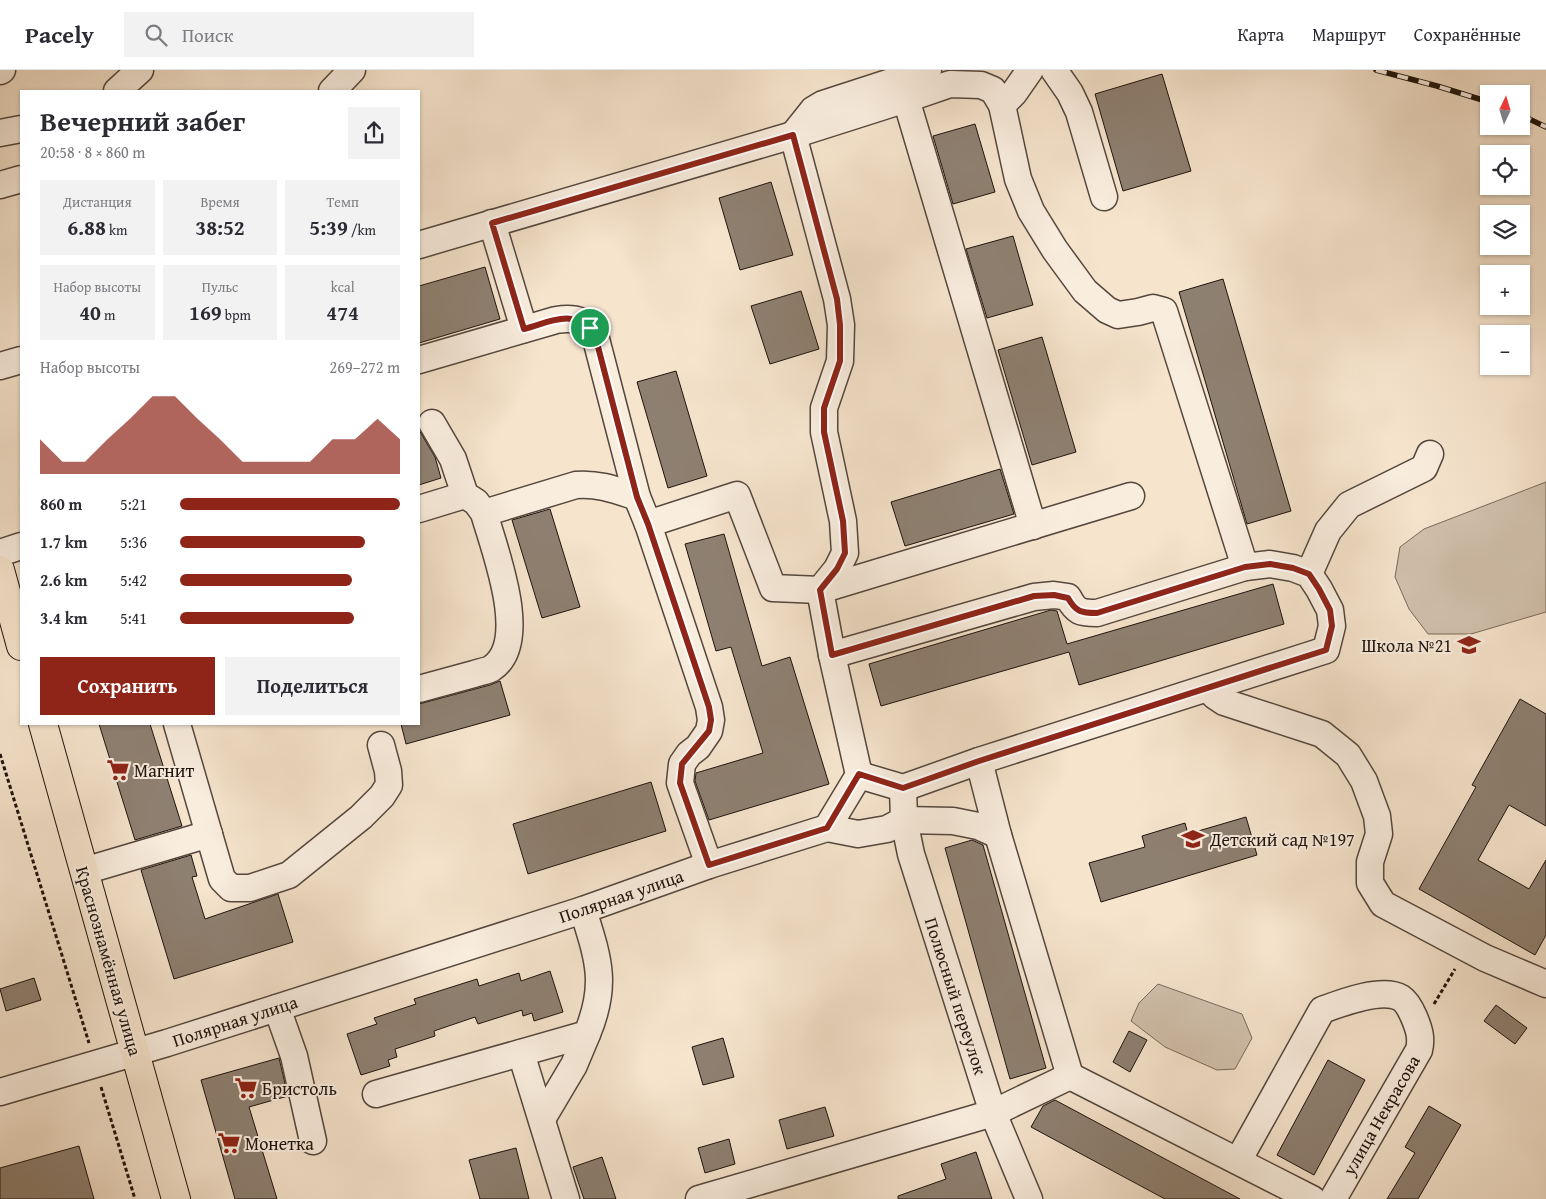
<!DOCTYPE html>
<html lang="ru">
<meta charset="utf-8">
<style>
body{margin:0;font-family:"Gentium Book Plus",serif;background:#f2f2f3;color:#2b2b33;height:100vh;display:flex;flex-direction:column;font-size:19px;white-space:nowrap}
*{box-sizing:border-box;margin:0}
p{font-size:16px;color:#7c7c81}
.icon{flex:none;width:28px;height:28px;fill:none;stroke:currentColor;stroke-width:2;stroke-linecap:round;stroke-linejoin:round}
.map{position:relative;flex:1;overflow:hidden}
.side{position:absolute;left:20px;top:20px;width:400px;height:635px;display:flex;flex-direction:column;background:#fff;border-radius:0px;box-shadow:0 1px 4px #0004}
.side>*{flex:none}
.needle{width:32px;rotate:4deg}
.controls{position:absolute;left:1480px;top:15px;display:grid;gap:10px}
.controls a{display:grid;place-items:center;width:50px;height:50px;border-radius:0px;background:#fff;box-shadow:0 1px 4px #0004;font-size:25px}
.pin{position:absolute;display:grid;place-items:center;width:42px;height:42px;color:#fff;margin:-21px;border:2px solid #fff;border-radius:50%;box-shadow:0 1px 5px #0007}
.round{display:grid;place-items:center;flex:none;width:52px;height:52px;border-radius:0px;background:#f2f2f3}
.head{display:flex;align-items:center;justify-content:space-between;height:85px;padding:0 20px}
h1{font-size:28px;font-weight:800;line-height:38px}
.figures{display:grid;grid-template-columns:repeat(3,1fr);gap:8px;height:85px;padding:5px 20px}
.figures div{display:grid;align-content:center;border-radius:0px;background:#f2f2f3;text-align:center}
.figures b{font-size:21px;font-weight:800}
.figures small{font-size:14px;font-weight:400}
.figures p{font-size:14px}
.chart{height:140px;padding:10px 20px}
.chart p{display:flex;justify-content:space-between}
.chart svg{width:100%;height:90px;margin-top:5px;fill:#8f2418;opacity:.7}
.cta{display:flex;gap:10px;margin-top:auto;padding:10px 20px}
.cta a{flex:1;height:58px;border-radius:0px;background:#8f2418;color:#fff;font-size:20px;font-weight:800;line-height:58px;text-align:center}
.cta a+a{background:#f2f2f3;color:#2b2b33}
ul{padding:0 20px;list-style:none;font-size:16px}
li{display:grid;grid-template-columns:80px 60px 1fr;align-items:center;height:38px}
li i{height:12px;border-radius:6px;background:#8f2418}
header{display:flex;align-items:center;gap:30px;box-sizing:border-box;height:70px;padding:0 25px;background:#fff;border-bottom:1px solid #e1e1e2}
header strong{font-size:24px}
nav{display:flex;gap:28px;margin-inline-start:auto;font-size:18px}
.search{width:350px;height:45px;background:#f2f2f3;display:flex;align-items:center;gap:12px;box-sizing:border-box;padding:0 18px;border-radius:0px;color:#7c7c81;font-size:19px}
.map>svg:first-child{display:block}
.green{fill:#d1c0ac;stroke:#786a5c}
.building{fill:#8e8071;stroke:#1e130d}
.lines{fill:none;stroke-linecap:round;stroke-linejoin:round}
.minor-casing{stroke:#54473d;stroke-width:29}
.major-casing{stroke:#1e130d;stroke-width:30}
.path{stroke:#1e130d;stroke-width:3;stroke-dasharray:4 2.5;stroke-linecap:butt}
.minor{stroke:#f9edde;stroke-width:26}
.major{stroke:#f6e4cd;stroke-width:28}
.rail-casing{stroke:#1e130d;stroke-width:5.5}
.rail{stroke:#f9edde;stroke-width:4;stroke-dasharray:11;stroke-linecap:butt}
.route-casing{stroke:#fff;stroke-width:10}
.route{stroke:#8f2418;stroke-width:6}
.labels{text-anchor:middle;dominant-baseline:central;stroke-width:4;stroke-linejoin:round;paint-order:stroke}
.poi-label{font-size:18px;fill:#1e130d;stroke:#f9edde;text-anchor:start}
.street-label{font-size:18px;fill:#1e130d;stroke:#f9edde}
</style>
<header>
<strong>Pacely</strong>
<div class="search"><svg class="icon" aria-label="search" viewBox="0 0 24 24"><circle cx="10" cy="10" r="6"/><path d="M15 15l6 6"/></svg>Поиск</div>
<nav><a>Карта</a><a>Маршрут</a><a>Сохранённые</a></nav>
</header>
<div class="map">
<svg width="1546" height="1129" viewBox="0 0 1546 1129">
<rect width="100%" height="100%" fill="#f6e4cd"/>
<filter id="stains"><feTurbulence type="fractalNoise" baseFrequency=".004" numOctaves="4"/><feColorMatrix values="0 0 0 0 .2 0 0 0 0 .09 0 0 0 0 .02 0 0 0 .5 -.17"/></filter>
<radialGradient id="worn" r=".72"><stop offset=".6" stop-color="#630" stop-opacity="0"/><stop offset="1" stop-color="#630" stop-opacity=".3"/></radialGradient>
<!-- green -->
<g class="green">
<path d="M 1546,412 L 1546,542 L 1471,564 L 1428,564 L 1409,539 L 1395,507 L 1400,477 L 1424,459 Z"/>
<path d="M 1158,914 L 1242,944 L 1252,968 L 1235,999 L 1217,1000 L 1165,977 L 1131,951 L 1139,933 Z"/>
</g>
<!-- building -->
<g class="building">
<path d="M 1162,4 L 1191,101 L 1123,121 L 1095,24 Z"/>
<path d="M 975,54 L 995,122 L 953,134 L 933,66 Z"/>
<path d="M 771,112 L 793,185 L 740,200 L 719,128 Z"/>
<path d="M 1013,166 L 1033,235 L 987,248 L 966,179 Z"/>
<path d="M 485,197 L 500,249 L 419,273 L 419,216 Z"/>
<path d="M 1223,209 L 1291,441 L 1247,454 L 1179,222 Z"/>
<path d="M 801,221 L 819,279 L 770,294 L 751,236 Z"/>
<path d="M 1042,267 L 1076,382 L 1032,395 L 998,280 Z"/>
<path d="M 676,301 L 707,406 L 668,418 L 637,312 Z"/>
<path d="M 419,360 L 435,387 L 441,408 L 419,415 Z"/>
<path d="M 1000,399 L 1014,444 L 905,476 L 891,432 Z"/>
<path d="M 550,439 L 580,537 L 542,548 L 512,450 Z"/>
<path d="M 724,464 L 762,596 L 790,587 L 829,714 L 709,750 L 695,711 L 696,703 L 763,683 L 731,577 L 716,581 L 685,474 Z"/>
<path d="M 1273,514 L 1284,554 L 1079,615 L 1069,582 L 881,636 L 869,594 L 1051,540 L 1057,541 L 1067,574 Z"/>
<path d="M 500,611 L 510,645 L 406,674 L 401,654 L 419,654 L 419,634 L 490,615 Z"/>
<path d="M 1520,629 L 1546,644 L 1546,756 L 1509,735 L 1478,790 L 1529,819 L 1546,790 L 1546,865 L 1535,885 L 1419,819 L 1476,717 L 1472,715 Z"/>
<path d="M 99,654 L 150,654 L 182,756 L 135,770 Z"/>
<path d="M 651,712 L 666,761 L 528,804 L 513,754 Z"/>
<path d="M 1246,747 L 1257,785 L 1101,832 L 1089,793 L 1145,777 L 1142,766 L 1185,753 L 1188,764 Z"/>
<path d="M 972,770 L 983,775 L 1046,998 L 1010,1009 L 945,778 Z"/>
<path d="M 191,785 L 197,806 L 192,807 L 205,849 L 278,824 L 293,872 L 174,909 L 141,800 Z"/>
<path d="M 550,901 L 563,942 L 534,951 L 532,943 L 523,946 L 522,940 L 478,954 L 475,947 L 434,961 L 435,966 L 395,979 L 397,987 L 388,990 L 390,996 L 361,1005 L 347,964 L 377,954 L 374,948 L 416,934 L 414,929 L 477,909 L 479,916 L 519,903 L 521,911 Z"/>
<path d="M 34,908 L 41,930 L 6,941 L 0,919 Z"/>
<path d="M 1496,935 L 1527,958 L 1515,974 L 1484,951 Z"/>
<path d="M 1129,961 L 1147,970 L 1130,1002 L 1113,992 Z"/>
<path d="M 723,968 L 734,1007 L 703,1015 L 692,977 Z"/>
<path d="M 279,988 L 288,1026 L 249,1037 L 277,1129 L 235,1129 L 201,1010 Z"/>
<path d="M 1328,990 L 1365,1010 L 1314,1105 L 1277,1085 Z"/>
<path d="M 1055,1030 L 1240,1129 L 1165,1129 L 1031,1057 L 1043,1036 Z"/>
<path d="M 1429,1036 L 1461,1055 L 1418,1129 L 1387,1129 L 1415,1083 L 1405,1077 Z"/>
<path d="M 825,1037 L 834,1066 L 787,1079 L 779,1050 Z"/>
<path d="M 729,1069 L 735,1094 L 705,1103 L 698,1078 Z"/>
<path d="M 79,1076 L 94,1129 L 0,1129 L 0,1098 Z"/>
<path d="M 516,1078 L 529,1129 L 480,1129 L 469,1090 Z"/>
<path d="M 976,1082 L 992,1129 L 898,1129 L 898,1126 L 946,1109 L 941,1094 Z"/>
<path d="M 602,1087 L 616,1129 L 584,1129 L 573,1097 Z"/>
</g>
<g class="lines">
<defs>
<g id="minor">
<path d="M 1054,0 L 1070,23 L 1079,42 L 1104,127"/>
<path d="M 0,1 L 2,0"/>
<path d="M 117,21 L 140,0"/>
<path d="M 332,21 L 352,0"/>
<path d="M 906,29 L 1033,456"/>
<path d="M 1002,35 L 1014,23 L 1030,0"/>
<path d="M 0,63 L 21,59"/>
<path d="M 0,115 L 21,109"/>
<path d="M 492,153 L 524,259"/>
<path d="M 419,175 L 793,65 L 906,29 L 950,14 L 981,15 L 993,20 L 1002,35 L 1018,109 L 1031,141 L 1055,180 L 1085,221 L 1107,240 L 1118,245 L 1138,242 L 1153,238 L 1164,241 L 1245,497"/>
<path d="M 419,290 L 556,250 C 577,247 586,250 596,269 L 637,427 L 648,454 L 709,637 L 711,650 L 709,661 L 698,677 L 689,684 L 682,694 L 680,713 L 709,795"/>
<path d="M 0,296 L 21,290"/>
<path d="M 419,439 L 465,425"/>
<path d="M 484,443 L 576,415 C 598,413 616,420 637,427"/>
<path d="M 648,454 L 737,425 L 773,518 L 820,520 L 1131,426"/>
<path d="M 0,483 L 21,476"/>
<path d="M 1309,504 L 1328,461 L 1349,435 L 1424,398 L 1430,384"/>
<path d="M 820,520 L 837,499 L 845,483 L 843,451 L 824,362 L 824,338 L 840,291 L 841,255 L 837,229 L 793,65 L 813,40 L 823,34 L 928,0"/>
<path d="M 820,520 L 832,585 L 859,705"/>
<path d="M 1208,618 L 1215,626 L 1224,632 L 1322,664 L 1348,685 L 1364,711 L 1377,746 L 1379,764 L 1370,792 L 1370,813 L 1383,834 L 1485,888 L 1546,914"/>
<path d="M 419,619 C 437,614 456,609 474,604 C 479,602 488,601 492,598 C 531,572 494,479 484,443 L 476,432 L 465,425 L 453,389 L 432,353"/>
<path d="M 177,654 L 222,809 L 231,818 L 250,818 L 289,805 L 361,747 L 382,726 L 389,715 L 388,701 L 381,675"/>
<path d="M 979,691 L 998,765 L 1070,1006 L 1312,1129"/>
<path d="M 903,718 L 904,750 L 911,784 L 993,1043 L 1029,1129"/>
<path d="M 827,758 L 858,764 L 887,759 L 904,750 L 953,751 L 978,756 L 998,765"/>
<path d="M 84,801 L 209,764"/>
<path d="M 277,938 L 294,986 L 313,1071"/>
<path d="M 521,983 L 566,1129"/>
<path d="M 0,1022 L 167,973 L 583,840 L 709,795 L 827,758 L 859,705 L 903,718 L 979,691 L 1326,580 L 1332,556 L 1330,540 L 1319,519 L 1309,504 L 1293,498 L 1270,494 L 1245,497 L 1097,543 C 1080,543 1076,542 1068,527 L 1054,525 L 1034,527 L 832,585"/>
<path d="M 376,1024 L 587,964 C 608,914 598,888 583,840"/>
<path d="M 542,1049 L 574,995 L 587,964"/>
<path d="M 1238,1091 L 1322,940 C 1341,933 1382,917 1401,928 C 1407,932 1411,940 1414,947 C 1419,959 1422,968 1419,980 L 1333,1129"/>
<path d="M 699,1129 L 993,1043 L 1070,1006"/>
</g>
<g id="major">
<path d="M 0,500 L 21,576"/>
<path d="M 43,654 L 176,1129"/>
</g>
</defs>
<!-- minor casing -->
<use href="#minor" class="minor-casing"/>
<!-- major casing -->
<use href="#major" class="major-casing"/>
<!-- path -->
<g class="path">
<path d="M 0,684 L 89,973"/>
<path d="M 1434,934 L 1455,899"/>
<path d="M 101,1017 L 135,1129"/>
</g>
<!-- minor -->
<use href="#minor" class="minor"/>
<!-- major -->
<use href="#major" class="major"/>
<defs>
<g id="rail">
<path d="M 1376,0 L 1437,16 L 1489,32"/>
<path d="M 1521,45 L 1546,57"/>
</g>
</defs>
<!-- rail casing -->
<use href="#rail" class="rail-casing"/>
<!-- rail -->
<use href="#rail" class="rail"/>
</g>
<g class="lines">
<defs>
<path id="route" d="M 793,65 L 837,229 L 840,255 L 840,291 L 824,338 L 824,362 L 843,451 L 845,483 L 837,499 L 820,520 L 832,585 L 1034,526 L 1054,525 L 1068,528 C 1076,542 1081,543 1097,543 L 1245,497 L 1270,494 L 1293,498 L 1309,504 L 1319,519 L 1330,540 L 1332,556 L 1326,580 L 979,691 L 903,718 L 859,704 L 827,758 L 709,795 L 680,713 L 682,694 L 709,661 L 711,650 L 709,637 L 648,454 L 637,427 L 596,269 C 578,236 553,251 524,259 L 492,153 Z"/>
</defs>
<!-- route casing -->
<use href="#route" class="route-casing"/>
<!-- route -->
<use href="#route" class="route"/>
</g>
<!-- icons -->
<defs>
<symbol id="school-bare" viewBox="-9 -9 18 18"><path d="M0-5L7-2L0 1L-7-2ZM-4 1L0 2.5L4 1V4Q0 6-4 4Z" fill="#8f2418" stroke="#f9edde" stroke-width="2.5" paint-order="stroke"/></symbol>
<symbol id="supermarket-bare" viewBox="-9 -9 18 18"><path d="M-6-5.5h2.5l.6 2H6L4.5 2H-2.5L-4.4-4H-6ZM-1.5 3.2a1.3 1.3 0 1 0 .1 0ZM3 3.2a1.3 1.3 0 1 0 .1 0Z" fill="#8f2418" stroke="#f9edde" stroke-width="2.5" paint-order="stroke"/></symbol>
</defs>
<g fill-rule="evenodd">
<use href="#school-bare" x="1453" y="559" width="32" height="32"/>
<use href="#supermarket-bare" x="102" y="684" width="32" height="32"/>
<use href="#school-bare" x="1177" y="753" width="32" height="32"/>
<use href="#supermarket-bare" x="230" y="1002" width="32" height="32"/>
<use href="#supermarket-bare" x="213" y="1057" width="32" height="32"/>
</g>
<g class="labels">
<!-- poi labels -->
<g class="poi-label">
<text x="1452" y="575" text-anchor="end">Школа №21</text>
<text x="134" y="700">Магнит</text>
<text x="1210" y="769">Детский сад №197</text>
<text x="262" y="1018">Бристоль</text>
<text x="245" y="1073">Монетка</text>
</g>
<!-- street labels -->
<g class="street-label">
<text transform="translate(621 826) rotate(-19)">Полярная улица</text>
<text transform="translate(109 891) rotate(74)">Краснознамённая улица</text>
<text transform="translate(956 926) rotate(72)">Полюсный переулок</text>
<text transform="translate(235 951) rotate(-18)">Полярная улица</text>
<text transform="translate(1381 1045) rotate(-60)">улица Некрасова</text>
</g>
</g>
<rect width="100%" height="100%" filter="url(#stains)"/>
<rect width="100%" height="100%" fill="url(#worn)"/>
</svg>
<div class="controls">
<a><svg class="needle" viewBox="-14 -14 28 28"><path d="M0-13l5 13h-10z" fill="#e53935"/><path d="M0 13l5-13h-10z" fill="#7c7c81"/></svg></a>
<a><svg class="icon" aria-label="locate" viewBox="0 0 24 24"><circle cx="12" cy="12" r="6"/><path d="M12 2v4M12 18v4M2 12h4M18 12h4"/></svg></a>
<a><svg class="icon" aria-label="layers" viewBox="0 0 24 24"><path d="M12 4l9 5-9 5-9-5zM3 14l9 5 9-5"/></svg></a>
<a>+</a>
<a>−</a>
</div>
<div class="pin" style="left:590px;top:258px;background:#1e9e55"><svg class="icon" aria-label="arrive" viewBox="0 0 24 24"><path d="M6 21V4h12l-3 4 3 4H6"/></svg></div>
<section class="side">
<div class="head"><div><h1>Вечерний забег</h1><p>20:58 · 8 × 860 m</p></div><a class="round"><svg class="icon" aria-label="share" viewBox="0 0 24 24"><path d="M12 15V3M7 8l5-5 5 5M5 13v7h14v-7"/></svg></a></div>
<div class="figures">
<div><p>Дистанция</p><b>6.88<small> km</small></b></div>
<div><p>Время</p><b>38:52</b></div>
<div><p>Темп</p><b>5:39<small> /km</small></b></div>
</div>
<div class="figures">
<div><p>Набор высоты</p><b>40<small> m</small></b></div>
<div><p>Пульс</p><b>169<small> bpm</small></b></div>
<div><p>kcal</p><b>474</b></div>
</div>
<div class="chart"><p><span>Набор высоты</span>269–272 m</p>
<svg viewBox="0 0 160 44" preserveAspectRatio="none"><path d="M0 44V27L10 38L20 38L30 27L40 17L50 6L60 6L70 17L80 27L90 38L100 38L110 38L120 38L130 27L140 27L150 17L160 27V44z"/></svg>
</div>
<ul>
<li><b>860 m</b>5:21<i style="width:100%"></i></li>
<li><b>1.7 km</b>5:36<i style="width:84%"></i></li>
<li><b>2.6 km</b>5:42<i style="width:78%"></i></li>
<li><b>3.4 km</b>5:41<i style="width:79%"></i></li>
</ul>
<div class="cta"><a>Сохранить</a><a>Поделиться</a></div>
</section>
</div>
